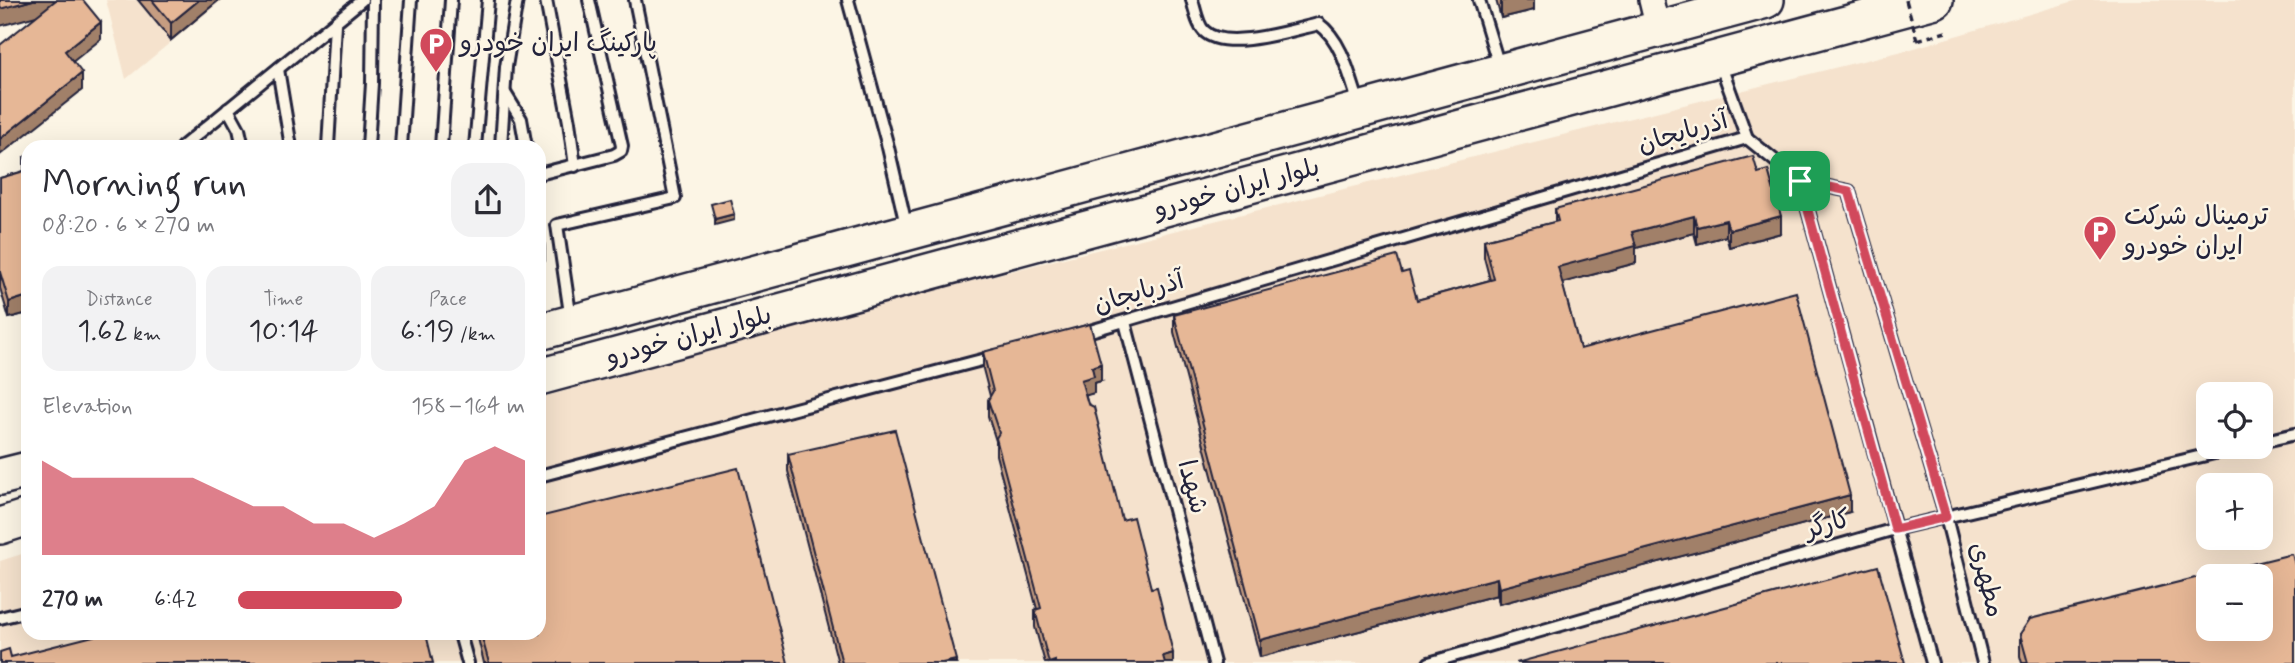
<!DOCTYPE html>
<meta charset="utf-8">
<style>
body{margin:0;font-family:Mynerve,"Playpen Sans Arabic",sans-serif;background:#f2f2f3;color:#2b2b33;height:100vh;display:flex;flex-direction:column;font-size:26px;white-space:nowrap}
*{box-sizing:border-box;margin:0}
p{font-size:23px;color:#7c7c81}
.icon{flex:none;width:38px;height:38px;fill:none;stroke:currentColor;stroke-width:2;stroke-linecap:round;stroke-linejoin:round}
.map{position:relative;flex:1;overflow:hidden}
.panel{position:absolute;left:21px;top:140px;width:525px;height:500px;display:flex;flex-direction:column;background:#fff;border-radius:21px;box-shadow:0 7px 28px #0002}
.panel>*{flex:none}
.tools{position:absolute;left:2196px;top:382px;display:grid;gap:14px}
.tools a{display:grid;place-items:center;width:77px;height:77px;border-radius:14px;background:#fff;box-shadow:0 7px 28px #0002;font-size:35px}
.pin{position:absolute;display:grid;place-items:center;width:60px;height:60px;color:#fff;margin:-30px;border-radius:14px;box-shadow:0 4px 10px #0006}
.round{display:grid;place-items:center;flex:none;width:74px;height:74px;border-radius:21px;background:#f2f2f3}
.overview{display:flex;align-items:center;justify-content:space-between;height:119px;padding:0 21px}
h1{font-size:38px;font-weight:600;line-height:52px}
.stats{display:grid;grid-template-columns:repeat(3,1fr);gap:10px;height:119px;padding:7px 21px}
.stats div{display:grid;align-content:center;border-radius:18px;background:#f2f2f3;text-align:center}
.stats b{font-size:30px;font-weight:600}
.stats small{font-size:19px;font-weight:400}
.stats p{font-size:19px}
.chart{height:196px;padding:14px 21px}
.chart p{display:flex;justify-content:space-between}
.chart svg{width:100%;height:126px;margin-top:7px;fill:#d1495b;opacity:.7}
ul{padding:0 21px;list-style:none;font-size:23px}
li{display:grid;grid-template-columns:112px 84px 1fr;align-items:center;height:52px}
li i{height:18px;border-radius:9px;background:#d1495b}
.map>svg:first-child{display:block}
.built{fill:#f5e2cd;fill-rule:evenodd}
.lines{fill:none;stroke-linecap:round;stroke-linejoin:round}
.lane-casing{stroke:#22223b;stroke-width:16}
.street-casing{stroke:#22223b;stroke-width:28}
.primary-casing{stroke:#22223b;stroke-width:40}
.path{stroke:#22223b;stroke-width:3.5;stroke-dasharray:7 5;stroke-linecap:butt}
.lane{stroke:#fcf5e5;stroke-width:10}
.street{stroke:#fcf5e5;stroke-width:23}
.primary{stroke:#fcf5e5;stroke-width:35}
.path-bridge{stroke:#22223b;stroke-width:3.5;stroke-dasharray:7 5;stroke-linecap:butt}
.wall{fill:#c69d81;stroke:#22223b;stroke-width:2}
.shaded-wall{fill:#a18069;stroke:#22223b;stroke-width:2}
.building{fill:#e6b796;stroke:#22223b;stroke-width:2;fill-rule:evenodd}
.route-casing{stroke:#fff;stroke-width:14}
.route{stroke:#d1495b;stroke-width:9}
.labels{text-anchor:middle;dominant-baseline:central;stroke-width:5;stroke-linejoin:round;paint-order:stroke}
.poi-label{font-size:26px;fill:#22223b;stroke:#fcf5e5;text-anchor:start}
.street-label{font-size:26px;fill:#22223b;stroke:#fcf5e5}
</style>
<div class="map">
<svg width="2295" height="663" viewBox="0 0 2295 663">
<rect width="100%" height="100%" fill="#fcf5e5"/>
<filter id="ink" filterUnits="userSpaceOnUse"><feTurbulence type="fractalNoise" baseFrequency=".0143" numOctaves="2"/><feDisplacementMap in="SourceGraphic" scale="14" xChannelSelector="R" yChannelSelector="G"/><feConvolveMatrix kernelMatrix="1 2 1 2 8 2 1 2 1" color-interpolation-filters="sRGB"/></filter>
<g filter="url(#ink)">
<!-- built -->
<g class="built">
<path d="M 106,0 L 222,0 L 126,79 Z"/>
<path d="M 2078,0 L 2295,0 L 2295,663 L 0,663 L 0,561 L 28,552 L 28,634 L 539,634 L 539,398 L 910,296 L 1911,49 ZM 2208,394 L 2261,394 L 2261,446 L 2208,446 ZM 2208,485 L 2261,485 L 2261,537 L 2208,537 ZM 2208,576 L 2261,576 L 2261,628 L 2208,628 Z"/>
</g>
<g class="lines">
<defs>
<g id="lane">
<path d="M 546,0 L 569,122 L 575,166"/>
<path d="M 848,0 L 887,143 L 907,229"/>
<path d="M 1192,0 C 1195,9 1197,24 1204,31 C 1225,52 1292,30 1319,24 C 1342,40 1350,78 1359,104"/>
<path d="M 1479,0 L 1499,66"/>
<path d="M 278,69 L 291,147"/>
<path d="M 505,93 L 521,119 L 526,147"/>
<path d="M 228,109 L 239,129 L 243,147"/>
<path d="M 1747,138 L 1800,181 L 1849,191 L 1946,517 L 1983,663"/>
<path d="M 182,147 L 362,0"/>
<path d="M 328,147 L 335,24"/>
<path d="M 368,147 L 372,83 L 373,0"/>
<path d="M 401,147 L 411,0"/>
<path d="M 441,147 L 451,0"/>
<path d="M 475,147 L 488,0"/>
<path d="M 501,147 L 506,67 L 517,0"/>
<path d="M 539,174 L 614,155 L 621,151 L 622,146 L 589,0"/>
<path d="M 1800,181 L 1932,663"/>
<path d="M 571,320 L 557,225 L 675,198 L 635,0"/>
<path d="M 1125,322 L 1214,663"/>
<path d="M 1080,334 L 1747,138 L 1720,63"/>
<path d="M 2261,442 L 2295,434"/>
<path d="M 539,476 L 997,356"/>
<path d="M 0,618 L 28,611"/>
<path d="M 460,634 L 468,663"/>
<path d="M 1429,663 L 1895,529 L 2244,446"/>
</g>
<path id="street" d="M 1651,0 L 1658,29"/>
<g id="primary">
<path d="M 539,332 L 1766,0"/>
<path d="M 539,377 L 1935,0"/>
<path d="M 0,477 L 28,470"/>
<path d="M 0,526 L 28,517"/>
</g>
</defs>
<!-- lane casing -->
<use href="#lane" class="lane-casing"/>
<!-- street casing -->
<use href="#street" class="street-casing"/>
<!-- primary casing -->
<use href="#primary" class="primary-casing"/>
<!-- path -->
<path class="path" d="M 1917,40 L 1946,32"/>
<!-- lane -->
<use href="#lane" class="lane"/>
<!-- street -->
<use href="#street" class="street"/>
<!-- primary -->
<use href="#primary" class="primary"/>
<!-- path-bridge -->
<path class="path-bridge" d="M 1906,0 L 1917,40"/>
</g>
<!-- wall -->
<g class="wall">
<path d="M 138,0 L 219,0 L 171,40 Z"/>
<path d="M 1496,0 L 1534,0 L 1534,10 L 1501,18 Z"/>
<path d="M 28,156 L 28,313 L 9,318 L 0,288 L 0,178 L 24,171 L 24,157 Z"/>
<path d="M 1758,173 L 1781,233 L 1729,247 L 1726,236 L 1697,244 L 1694,233 L 1636,248 L 1636,263 L 1562,283 L 1580,349 L 1850,512 L 1499,604 L 1497,595 L 1260,657 L 1174,332 L 1174,315 L 1402,273 L 1417,300 L 1490,280 L 1484,257 L 1484,240 L 1555,222 L 1555,209 Z"/>
<path d="M 539,216 L 545,249 L 545,261 L 539,262 Z"/>
<path d="M 983,352 L 1101,381 L 1094,383 L 1094,393 L 1085,395 L 1122,520 L 1151,588 L 1173,663 L 1045,663 L 1035,627 L 1035,610 L 1037,609 L 996,455 L 996,441 L 988,416 L 988,400 L 990,396 L 983,369 Z"/>
<path d="M 788,454 L 956,663 L 838,663 L 788,471 Z"/>
<path d="M 477,634 L 539,634 L 788,663 L 484,663 Z"/>
<path d="M 2020,634 L 2295,663 L 2022,663 L 2020,656 Z"/>
</g>
<!-- shaded-wall -->
<g class="shaded-wall">
<path d="M 33,0 L 69,0 L 69,7 L 0,26 L 0,9 Z"/>
<path d="M 199,0 L 219,0 L 171,40 L 171,23 Z"/>
<path d="M 1506,0 L 1534,0 L 1534,10 L 1501,18 L 1501,1 Z"/>
<path d="M 101,22 L 101,39 L 65,68 L 65,51 Z"/>
<path d="M 82,73 L 82,90 L 0,155 L 0,139 Z"/>
<path d="M 734,214 L 734,220 L 715,225 L 715,219 Z"/>
<path d="M 1694,216 L 1694,233 L 1636,248 L 1636,263 L 1558,284 L 1558,267 L 1632,232 Z"/>
<path d="M 1781,216 L 1781,233 L 1729,247 L 1729,230 Z"/>
<path d="M 1726,220 L 1726,236 L 1697,244 L 1697,227 Z"/>
<path d="M 28,296 L 28,313 L 9,318 L 9,302 Z"/>
<path d="M 1101,364 L 1101,381 L 1094,383 L 1094,393 L 1081,397 L 1081,380 L 1092,367 Z"/>
<path d="M 1850,495 L 1850,512 L 1499,604 L 1499,588 Z"/>
<path d="M 1497,578 L 1497,595 L 1260,657 L 1260,640 Z"/>
<path d="M 1173,653 L 1173,663 L 1163,663 L 1163,656 Z"/>
<path d="M 956,660 L 956,663 L 942,663 Z"/>
</g>
<!-- building -->
<g class="building">
<path d="M 0,0 L 33,0 L 0,9 Z"/>
<path d="M 56,0 L 83,0 L 101,22 L 65,51 L 82,73 L 0,139 L 0,45 Z"/>
<path d="M 152,0 L 199,0 L 171,23 Z"/>
<path d="M 68,144 L 69,147 L 58,147 Z"/>
<path d="M 28,156 L 28,296 L 9,302 L 0,272 L 0,178 L 28,170 L 24,157 Z"/>
<path d="M 1753,156 L 1758,173 L 1768,170 L 1781,216 L 1729,230 L 1726,220 L 1697,227 L 1694,216 L 1632,232 L 1636,246 L 1558,267 L 1580,349 L 1796,292 L 1850,495 L 1499,588 L 1497,578 L 1260,640 L 1174,315 L 1397,256 L 1402,273 L 1409,271 L 1417,300 L 1494,279 L 1484,240 L 1558,221 L 1555,209 Z"/>
<path d="M 730,199 L 734,214 L 715,219 L 711,204 Z"/>
<path d="M 539,216 L 542,216 L 545,249 L 539,250 Z"/>
<path d="M 1090,324 L 1101,364 L 1092,367 L 1094,376 L 1081,380 L 1088,404 L 1094,407 L 1122,520 L 1133,517 L 1151,588 L 1157,587 L 1173,653 L 1163,656 L 1165,663 L 1055,663 L 1055,661 L 1049,663 L 1035,610 L 1041,608 L 996,438 L 999,433 L 988,400 L 993,391 L 983,352 Z"/>
<path d="M 895,430 L 956,660 L 942,663 L 842,663 L 788,454 Z"/>
<path d="M 738,468 L 788,663 L 489,663 L 481,634 L 539,634 L 539,517 Z"/>
<path d="M 2292,554 L 2295,565 L 2295,663 L 2028,663 L 2020,634 L 2030,619 ZM 2208,576 L 2261,576 L 2261,628 L 2208,628 Z"/>
<path d="M 1878,566 L 1905,663 L 1516,663 Z"/>
<path d="M 101,634 L 426,634 L 433,663 L 0,663 L 0,652 L 9,649 L 11,657 Z"/>
</g>
</g>
<g class="lines" filter="url(#ink)">
<defs>
<path id="route" d="M 1800,181 L 1849,191 L 1946,517 L 1895,529 Z"/>
</defs>
<!-- route casing -->
<use href="#route" class="route-casing"/>
<!-- route -->
<use href="#route" class="route"/>
</g>
<!-- icons -->
<defs>
<symbol id="parking-pin" viewBox="-11 -11 22 30"><path d="M0 17L-7.5 6A9.5 9.5 0 1 1 7.5 6Z" fill="#d1495b" stroke="#fcf5e5"/><path d="M-3.5-5.5H1a3.5 3.5 0 0 1 0 7H-1V5.5H-3.5ZM-1-3.4V-.6H.8a1.4 1.4 0 0 0 0-2.8Z" fill="#fff"/></symbol>
</defs>
<g fill-rule="evenodd">
<use href="#parking-pin" x="417" y="25" width="38" height="52"/>
<use href="#parking-pin" x="2081" y="213" width="38" height="52"/>
</g>
<g class="labels">
<!-- poi labels -->
<g class="poi-label">
<text x="460" y="44">پارکینگ ایران خودرو</text>
<text x="2124" y="217">ترمینال شرکت<tspan x="2124" dy="30">ایران خودرو</tspan></text>
</g>
<!-- street labels -->
<g class="street-label">
<text transform="translate(1683 133) rotate(-16)">آذربایجان</text>
<text transform="translate(1237 189) rotate(-15)">بلوار ایران خودرو</text>
<text transform="translate(1139 293) rotate(-16)">آذربایجان</text>
<text transform="translate(689 337) rotate(-15)">بلوار ایران خودرو</text>
<text transform="translate(1192 487) rotate(75)">شهدا</text>
<text transform="translate(1828 525) rotate(-16)">کارگر</text>
<text transform="translate(1986 580) rotate(76)">مطهری</text>
</g>
</g>
</svg>
<div class="tools">
<a><svg class="icon" aria-label="locate" viewBox="0 0 24 24"><circle cx="12" cy="12" r="6"/><path d="M12 2v4M12 18v4M2 12h4M18 12h4"/></svg></a>
<a>+</a>
<a>−</a>
</div>
<div class="pin" style="left:1800px;top:181px;background:#1e9e55"><svg class="icon" aria-label="arrive" viewBox="0 0 24 24"><path d="M6 21V4h12l-3 4 3 4H6"/></svg></div>
<section class="panel">
<div class="overview"><div><h1>Morning run</h1><p>08:20 · 6 × 270 m</p></div><a class="round"><svg class="icon" aria-label="share" viewBox="0 0 24 24"><path d="M12 15V3M7 8l5-5 5 5M5 13v7h14v-7"/></svg></a></div>
<div class="stats">
<div><p>Distance</p><b>1.62<small> km</small></b></div>
<div><p>Time</p><b>10:14</b></div>
<div><p>Pace</p><b>6:19<small> /km</small></b></div>
</div>
<div class="chart"><p><span>Elevation</span>158–164 m</p>
<svg viewBox="0 0 160 44" preserveAspectRatio="none"><path d="M0 44V11L10 17L20 17L30 17L40 17L50 17L60 22L70 27L80 27L90 33L100 33L110 38L120 33L130 27L140 11L150 6L160 11V44z"/></svg>
</div>
<ul>
<li><b>270 m</b>6:42<i style="width:57%"></i></li>
</ul>
</section>
</div>
